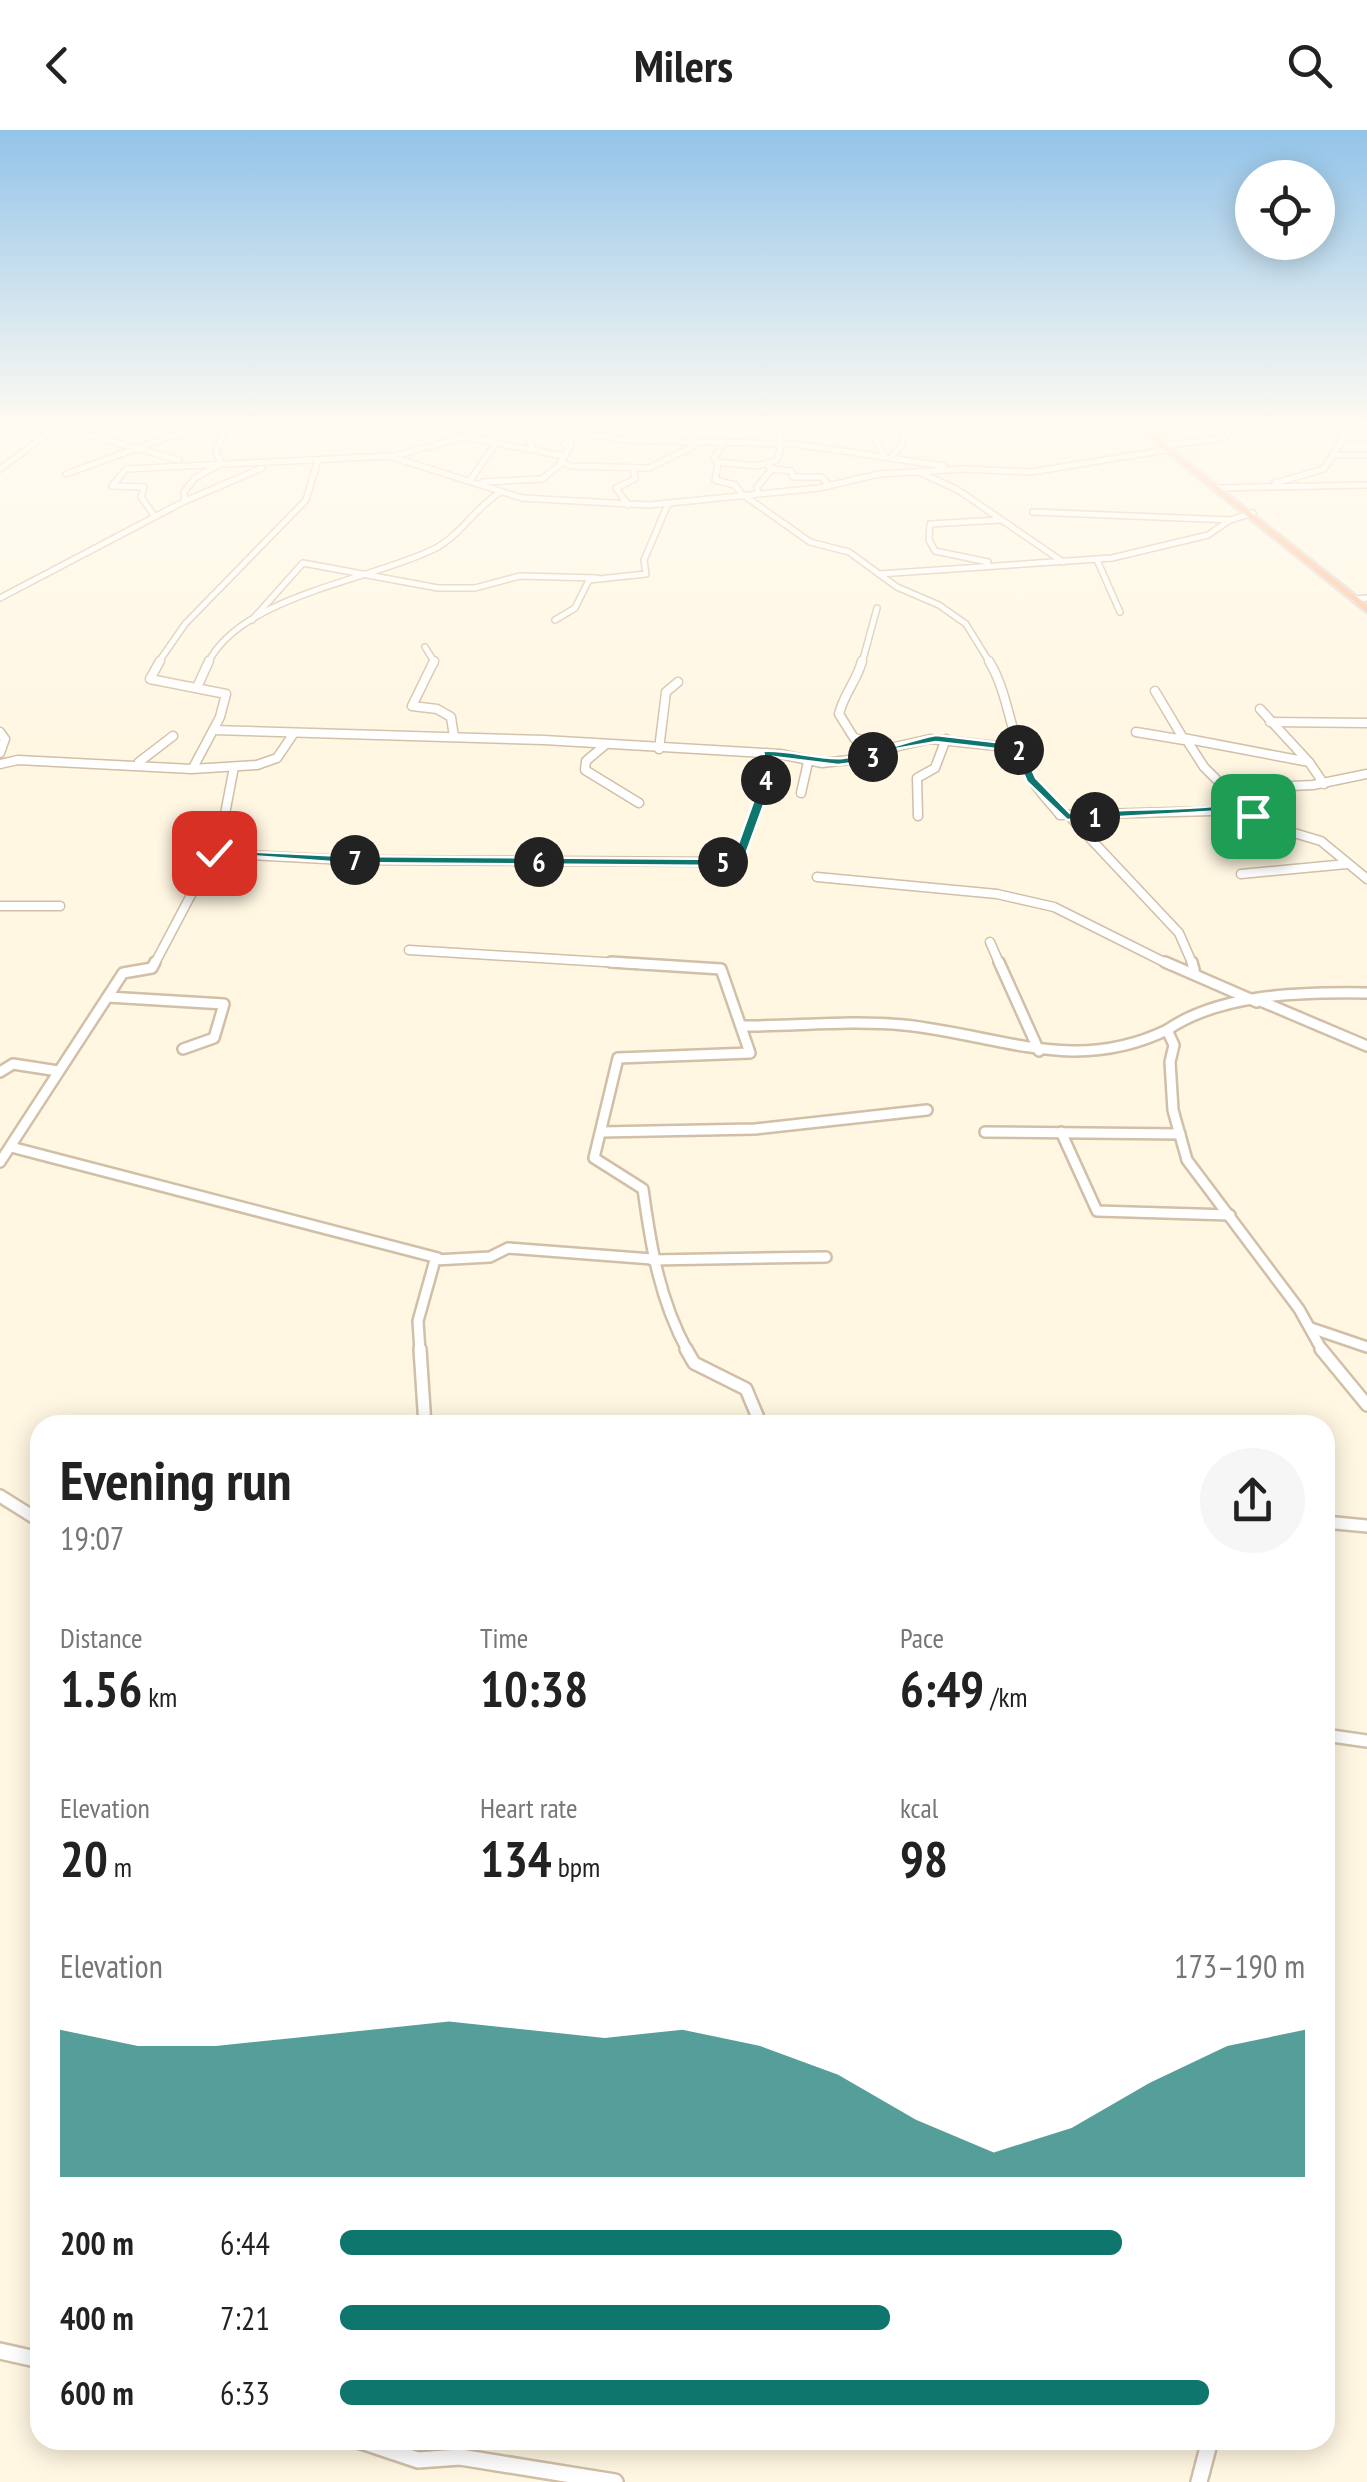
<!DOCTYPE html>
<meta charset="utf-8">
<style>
body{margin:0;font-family:"PT Sans Narrow",sans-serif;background:#f6f6f6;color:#222;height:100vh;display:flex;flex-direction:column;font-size:38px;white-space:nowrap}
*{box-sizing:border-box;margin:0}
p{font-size:32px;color:#767676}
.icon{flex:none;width:55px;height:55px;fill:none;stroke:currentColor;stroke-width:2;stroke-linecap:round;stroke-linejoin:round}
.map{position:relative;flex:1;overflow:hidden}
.panel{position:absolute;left:30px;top:1285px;width:1305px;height:1035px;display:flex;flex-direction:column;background:#fff;border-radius:30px;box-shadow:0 5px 25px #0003}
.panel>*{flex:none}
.fabs{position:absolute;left:1235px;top:30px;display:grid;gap:20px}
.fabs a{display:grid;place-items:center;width:100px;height:100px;border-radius:50%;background:#fff;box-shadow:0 5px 25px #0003;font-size:50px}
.pin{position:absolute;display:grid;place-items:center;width:85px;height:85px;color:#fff;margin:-42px;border-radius:20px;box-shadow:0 5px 15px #0006}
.km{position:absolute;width:50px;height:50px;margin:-25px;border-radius:50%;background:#222;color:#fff;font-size:28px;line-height:50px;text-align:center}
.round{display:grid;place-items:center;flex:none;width:105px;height:105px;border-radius:52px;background:#f6f6f6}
.headline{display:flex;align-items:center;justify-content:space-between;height:170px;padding:0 30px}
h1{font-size:55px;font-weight:800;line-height:75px}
.metrics{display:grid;grid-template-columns:repeat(3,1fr);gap:15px;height:170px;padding:10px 30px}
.metrics div{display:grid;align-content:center}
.metrics b{font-size:50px;font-weight:800}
.metrics small{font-size:28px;font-weight:400}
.metrics p{font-size:28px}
.chart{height:280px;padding:20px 30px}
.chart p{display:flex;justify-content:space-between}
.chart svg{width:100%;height:180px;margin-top:10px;fill:#0f766e;opacity:.7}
ul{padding:0 30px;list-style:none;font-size:32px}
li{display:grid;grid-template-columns:160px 120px 1fr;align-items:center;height:75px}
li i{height:25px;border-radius:12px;background:#0f766e}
header{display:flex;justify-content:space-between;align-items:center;height:130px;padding:0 30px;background:#fff;font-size:45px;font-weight:800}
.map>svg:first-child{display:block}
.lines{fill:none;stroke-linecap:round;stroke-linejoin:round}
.minor-far4-casing{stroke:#d1bfa7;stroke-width:8}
.minor-far3-casing{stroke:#d1bfa7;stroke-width:11}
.minor-far2-casing{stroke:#d1bfa7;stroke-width:14}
.minor-far1-casing{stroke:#d1bfa7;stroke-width:16}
.minor-casing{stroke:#d1bfa7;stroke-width:20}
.highway-casing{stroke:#dfd8d2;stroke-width:5}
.minor-far4{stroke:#fff;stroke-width:5}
.minor-far3{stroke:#fff;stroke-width:8}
.minor-far2{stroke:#fff;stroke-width:9}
.minor-far1{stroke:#fff;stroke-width:11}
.minor{stroke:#fff;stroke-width:15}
.highway{fill:#ffbc93;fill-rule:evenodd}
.route{fill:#0f766e;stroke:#fff;stroke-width:2.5}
</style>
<header><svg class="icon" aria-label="back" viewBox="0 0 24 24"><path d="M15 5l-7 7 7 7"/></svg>Milers<svg class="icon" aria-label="search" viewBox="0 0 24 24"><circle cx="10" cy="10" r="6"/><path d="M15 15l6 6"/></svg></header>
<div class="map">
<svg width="1367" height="2352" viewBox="0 0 1367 2352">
<rect width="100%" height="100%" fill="#fff7e2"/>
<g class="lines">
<defs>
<g id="minor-far4">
<path d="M 55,296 L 179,330"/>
<path d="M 424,296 L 464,299"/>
<path d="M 538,296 L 625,310 L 795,314 L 944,336"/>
<path d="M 859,296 L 868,298 L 884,325"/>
<path d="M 507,302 L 527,306 L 534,320"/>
<path d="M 581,302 L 564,314 L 571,316 L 561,331 L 570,336 L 649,338 L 694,316"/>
<path d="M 465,307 L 564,326"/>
<path d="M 1344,308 L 1367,308"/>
<path d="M 724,312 L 714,328 L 718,335 L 715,350 L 735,355 L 743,366"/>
<path d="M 779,312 L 780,304 L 806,297"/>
<path d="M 1167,315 L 1225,308 L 1230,299"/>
<path d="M 1336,325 L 1367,325"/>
<path d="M 394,326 L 483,302 L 530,296"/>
<path d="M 892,326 L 902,315 L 903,296"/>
<path d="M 717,332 L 757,336 L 777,330 L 782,313"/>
<path d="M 221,334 L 216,322 L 225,299"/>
<path d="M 0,339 L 57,297"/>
<path d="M 772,339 L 791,341 L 793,347 L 822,347 L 829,356"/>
<path d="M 919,342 L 958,360 L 1063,432"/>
<path d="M 66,344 L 171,306 L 231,296"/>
<path d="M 471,349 L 494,316"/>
<path d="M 483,352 L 542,349 L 563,332"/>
<path d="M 1275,353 L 1324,339 L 1343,309 L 1339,296"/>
<path d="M 1215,358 L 1367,355"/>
<path d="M 758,363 L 757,357 L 772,339 L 768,336"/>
<path d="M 745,366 L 810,412 L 849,422 L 897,457 L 939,475 L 966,494 L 990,533"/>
<path d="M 185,371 L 262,338"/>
<path d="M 628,375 L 616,358 L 635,349 L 633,338"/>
<path d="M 1033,382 L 1231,390"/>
<path d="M 153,384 L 141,367 L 144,357 L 112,356 L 126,339 L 389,326 L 522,368 L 649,375 L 819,358 L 879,344 L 965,339 L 1031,342 L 1171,319"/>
<path d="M 1097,430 L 1120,482"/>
<path d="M 988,432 L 935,421 L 929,410 L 930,394 L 999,390"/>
<path d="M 879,444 L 1112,428 L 1208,405 L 1230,390 L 1253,383"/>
<path d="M 0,468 L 185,371 L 184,362 L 195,348 L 217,336"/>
<path d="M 1354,469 L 1367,468"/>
<path d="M 252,490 L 303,433 L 438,458 L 475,458 L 520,446 L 597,448"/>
<path d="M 555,490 L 575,478 L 589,450 L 646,444 L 644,430 L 668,374"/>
<path d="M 425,517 L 435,533"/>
<path d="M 158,533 L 185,494 L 306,370 L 318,330"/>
<path d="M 208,533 C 240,466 372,450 434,419 C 460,406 475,378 499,363"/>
<path d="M 862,533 L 877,478"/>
</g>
<g id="minor-far3">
<path d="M 160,531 L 150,549 L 226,564 L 220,587 L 194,636"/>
<path d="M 434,531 L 412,576 L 437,579 L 451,587 L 454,607"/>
<path d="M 862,531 C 857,551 844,563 839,584 L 854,608 L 892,617"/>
<path d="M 989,531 C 1008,562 1011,606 1027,641 C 1034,657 1049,671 1060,685 L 1213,681 L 1244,676 L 1270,657 L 1313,655 L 1367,644"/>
<path d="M 198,555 L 209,531"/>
<path d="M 1155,561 L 1183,608 L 1309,632 L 1324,654"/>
<path d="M 1260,579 L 1307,630"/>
<path d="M 1270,592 L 1367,593"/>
<path d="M 214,600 L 544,610 L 780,624 L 822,633 L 877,627 L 890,618 L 930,609 L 1017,618"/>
<path d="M 0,602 L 5,609 L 0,623"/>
<path d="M 1136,602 L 1184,610"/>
<path d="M 1186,609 L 1204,637 L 1260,693 L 1321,711 L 1367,749"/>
<path d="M 605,615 L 586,631 L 585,640 L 639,673"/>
<path d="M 659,619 L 666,562 L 678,552"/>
<path d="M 139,632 L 173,606"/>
<path d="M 0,634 L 18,630 L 192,639 L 257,635 L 277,628 L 294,603"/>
<path d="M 801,663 L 808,632"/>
<path d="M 918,686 L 917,648 L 935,638 L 946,609"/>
<path d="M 1071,688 L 1179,803 L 1193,835"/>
<path d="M 213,723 L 345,730 L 727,732 L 739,727 L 772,636 L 767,623"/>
<path d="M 1241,744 L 1347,734"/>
<path d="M 817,747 L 997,764 L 1054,777 L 1170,835"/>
<path d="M 0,776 L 60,776"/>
<path d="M 990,812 L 1000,835"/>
<path d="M 409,820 L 652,835"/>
<path d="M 154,835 L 220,710 L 234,637"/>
</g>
<g id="minor-far2">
<path d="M 611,832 L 721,839 L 750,923 L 618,928 L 594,1028 L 643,1059 C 651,1117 659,1169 688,1222"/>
<path d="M 999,832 L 1039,921"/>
<path d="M 1165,832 L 1257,872"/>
<path d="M 1192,832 L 1195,844"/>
<path d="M 108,867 L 224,874 L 214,908 L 183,919"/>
<path d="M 1263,872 L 1367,916"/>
<path d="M 743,896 C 797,896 851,890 904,895 C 1000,905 1074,945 1167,900"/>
<path d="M 0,942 L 13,934 L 58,941"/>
<path d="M 601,1002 L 755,999 L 927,980"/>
<path d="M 985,1002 L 1180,1004"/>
<path d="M 1061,1002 L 1097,1081 L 1230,1085"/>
<path d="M 11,1017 L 438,1128"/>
<path d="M 0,1032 L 123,843 L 152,838 L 155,832"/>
<path d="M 652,1130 L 826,1127"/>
<path d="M 1311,1198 L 1367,1217"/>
<path d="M 420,1222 L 418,1191 L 435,1130 L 490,1127 L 508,1118 L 652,1129"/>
<path d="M 1323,1222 L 1299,1179 L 1187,1030 L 1173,980 L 1170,932 L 1174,915 L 1167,900 C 1221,863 1303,862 1367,863"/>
</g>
<g id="minor-far1">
<path d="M 420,1219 L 425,1295"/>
<path d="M 686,1219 L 694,1233 L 746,1259 L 761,1295"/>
<path d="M 1321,1219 L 1367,1275"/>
<path d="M 0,1366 L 40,1391"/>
<path d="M 1325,1392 L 1367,1396"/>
<path d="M 1325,1605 L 1367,1611"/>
</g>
<g id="minor">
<path d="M 0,2221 L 40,2230"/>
<path d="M 358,2310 L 418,2330 L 460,2327 L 615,2352"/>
<path d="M 1199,2352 L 1210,2310"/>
</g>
<path id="highway" d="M 1134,296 L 1142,296 L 1367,475 L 1367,482 Z"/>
</defs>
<!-- minor-far4 casing -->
<use href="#minor-far4" class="minor-far4-casing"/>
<!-- minor-far3 casing -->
<use href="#minor-far3" class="minor-far3-casing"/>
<!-- minor-far2 casing -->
<use href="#minor-far2" class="minor-far2-casing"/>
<!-- minor-far1 casing -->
<use href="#minor-far1" class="minor-far1-casing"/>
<!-- minor casing -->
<use href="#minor" class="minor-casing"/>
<!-- highway casing -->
<use href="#highway" class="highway-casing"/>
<!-- minor-far4 -->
<use href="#minor-far4" class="minor-far4"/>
<!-- minor-far3 -->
<use href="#minor-far3" class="minor-far3"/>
<!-- minor-far2 -->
<use href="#minor-far2" class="minor-far2"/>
<!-- minor-far1 -->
<use href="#minor-far1" class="minor-far1"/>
<!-- minor -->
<use href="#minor" class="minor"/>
<!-- highway -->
<use href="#highway" class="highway"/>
</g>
<!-- sky -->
<linearGradient id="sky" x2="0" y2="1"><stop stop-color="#93c4e9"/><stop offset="0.47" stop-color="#fffbf2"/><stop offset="1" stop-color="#fffbf2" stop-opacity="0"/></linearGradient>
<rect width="1367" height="626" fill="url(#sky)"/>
<!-- route -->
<path class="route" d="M 936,605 L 1021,615 L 1036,648 L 1070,683 C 1128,678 1186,681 1244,673 L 1259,686 L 1249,688 L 1241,680 L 1067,690 L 1027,652 L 1013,621 L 936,612 L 896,619 L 877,630 L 838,635 L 774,627 L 778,636 L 745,727 L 727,736 L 345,733 L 208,723 L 214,720 L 345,726 L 725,729 L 734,725 L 766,636 L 763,621 C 789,619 817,630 843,628 C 875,625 904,611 936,605 Z"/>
</svg>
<div class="fabs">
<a><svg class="icon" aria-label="locate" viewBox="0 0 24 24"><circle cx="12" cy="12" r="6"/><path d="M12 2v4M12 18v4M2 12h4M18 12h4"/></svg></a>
</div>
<div class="pin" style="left:1253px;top:686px;background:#1e9e55"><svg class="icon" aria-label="arrive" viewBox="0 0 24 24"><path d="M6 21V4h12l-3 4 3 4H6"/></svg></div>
<div class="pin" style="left:214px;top:723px;background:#d93025"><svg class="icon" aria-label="check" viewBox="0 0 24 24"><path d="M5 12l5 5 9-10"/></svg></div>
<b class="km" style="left:1095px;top:687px">1</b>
<b class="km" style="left:1019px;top:620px">2</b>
<b class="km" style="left:873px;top:627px">3</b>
<b class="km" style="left:766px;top:650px">4</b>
<b class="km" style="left:723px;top:732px">5</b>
<b class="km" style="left:539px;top:732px">6</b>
<b class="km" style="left:355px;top:730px">7</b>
<section class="panel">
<div class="headline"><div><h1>Evening run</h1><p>19:07</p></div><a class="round"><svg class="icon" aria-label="share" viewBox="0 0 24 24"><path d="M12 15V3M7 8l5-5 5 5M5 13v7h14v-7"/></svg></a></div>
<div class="metrics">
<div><p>Distance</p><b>1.56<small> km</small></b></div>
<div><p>Time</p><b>10:38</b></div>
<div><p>Pace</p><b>6:49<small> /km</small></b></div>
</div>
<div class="metrics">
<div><p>Elevation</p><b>20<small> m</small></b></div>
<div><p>Heart rate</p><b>134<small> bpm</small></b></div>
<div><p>kcal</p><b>98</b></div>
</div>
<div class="chart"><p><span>Elevation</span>173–190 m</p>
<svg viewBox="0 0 160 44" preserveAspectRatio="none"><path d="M0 44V8L10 12L20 12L30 10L40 8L50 6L60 8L70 10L80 8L90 12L100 19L110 30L120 38L130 32L140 21L150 12L160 8V44z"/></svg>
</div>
<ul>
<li><b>200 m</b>6:44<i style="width:81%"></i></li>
<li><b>400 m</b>7:21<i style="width:57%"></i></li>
<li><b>600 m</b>6:33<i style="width:90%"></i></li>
</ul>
</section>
</div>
